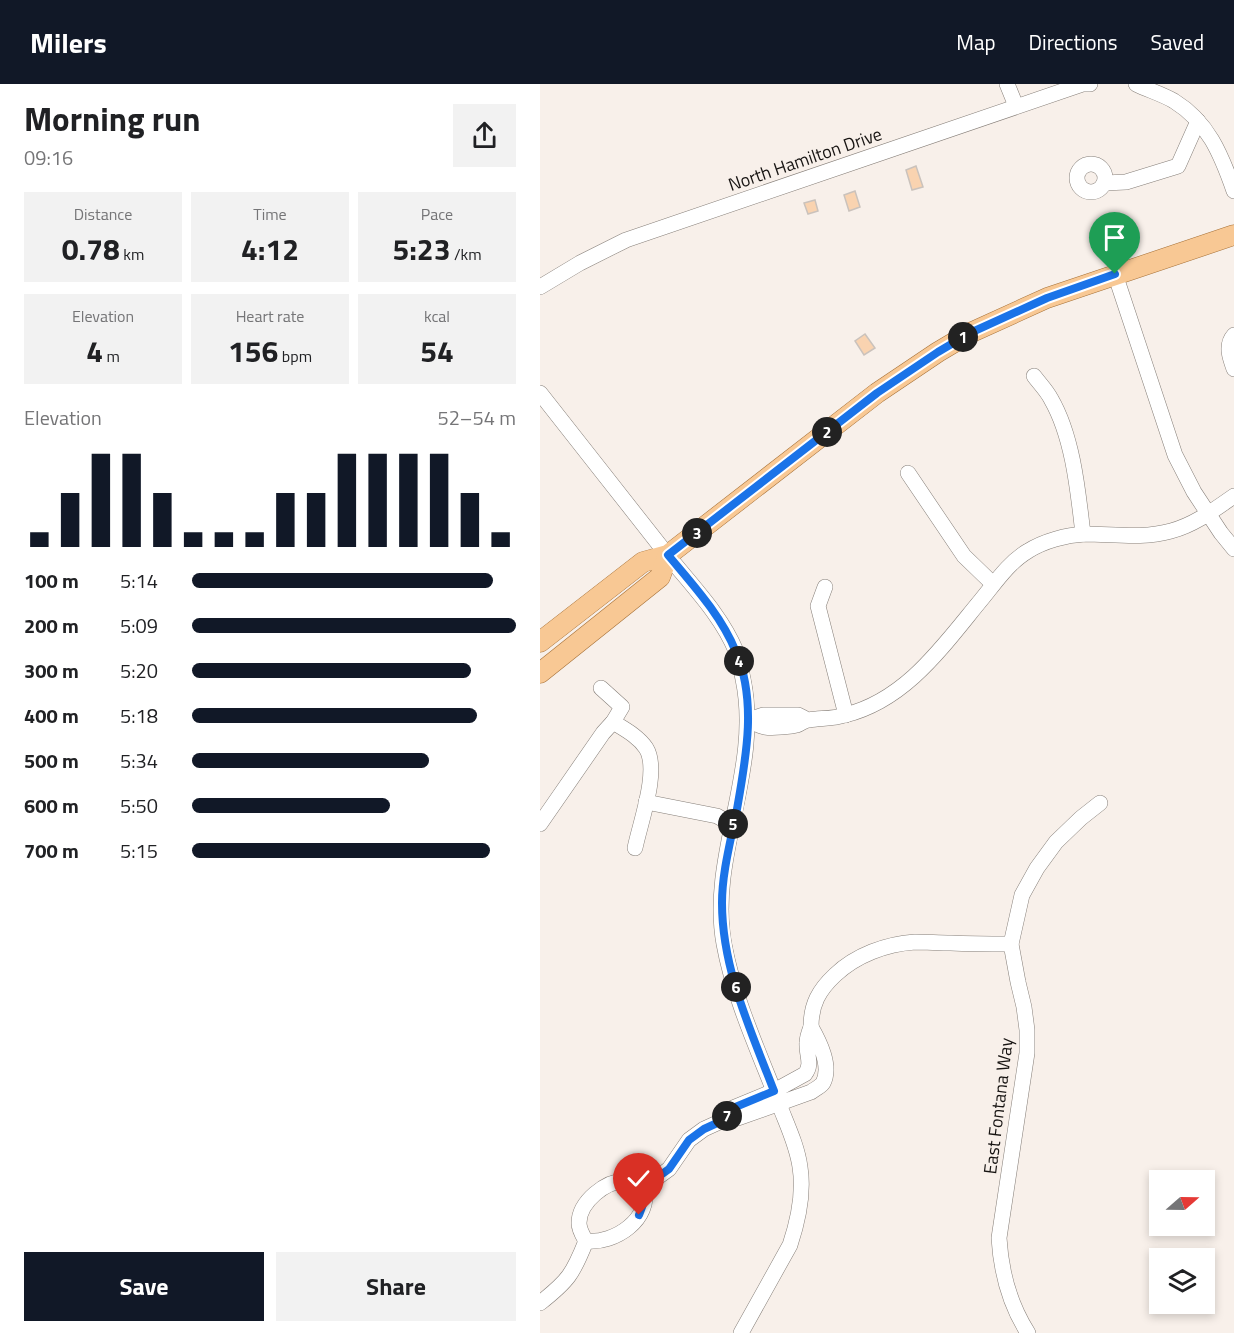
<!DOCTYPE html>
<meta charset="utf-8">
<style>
body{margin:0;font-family:"Titillium Web",sans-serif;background:#f2f2f2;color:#202124;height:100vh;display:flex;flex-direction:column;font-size:22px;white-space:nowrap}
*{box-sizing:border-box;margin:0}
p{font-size:20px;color:#757577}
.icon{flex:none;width:33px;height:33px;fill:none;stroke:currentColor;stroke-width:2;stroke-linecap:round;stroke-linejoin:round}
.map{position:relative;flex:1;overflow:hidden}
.side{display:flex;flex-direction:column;background:#fff;width:540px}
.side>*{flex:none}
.needle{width:39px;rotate:70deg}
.controls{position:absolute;left:609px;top:1086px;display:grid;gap:12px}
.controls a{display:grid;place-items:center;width:66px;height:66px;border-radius:0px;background:#fff;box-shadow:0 3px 9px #0003;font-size:30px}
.pin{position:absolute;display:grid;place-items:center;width:51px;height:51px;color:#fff;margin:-62px -26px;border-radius:50% 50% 50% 0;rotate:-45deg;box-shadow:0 0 6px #0007}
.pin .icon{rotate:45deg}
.km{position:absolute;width:30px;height:30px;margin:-15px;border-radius:50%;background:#222;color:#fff;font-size:16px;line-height:30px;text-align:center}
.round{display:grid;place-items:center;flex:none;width:63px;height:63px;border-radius:0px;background:#f2f2f2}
.overview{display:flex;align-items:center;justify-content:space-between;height:102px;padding:0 24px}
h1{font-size:33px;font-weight:700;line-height:45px}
.stats{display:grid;grid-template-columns:repeat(3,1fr);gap:9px;height:102px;padding:6px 24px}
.stats div{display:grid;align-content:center;border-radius:0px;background:#f2f2f2;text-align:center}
.stats b{font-size:30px;font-weight:700}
.stats small{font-size:16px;font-weight:400}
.stats p{font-size:16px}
.chart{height:168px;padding:12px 24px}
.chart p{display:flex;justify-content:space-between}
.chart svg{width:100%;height:108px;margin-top:6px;stroke:#111827;stroke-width:6}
.action{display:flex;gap:12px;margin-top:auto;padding:12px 24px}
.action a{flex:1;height:69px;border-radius:0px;background:#111827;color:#fff;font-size:24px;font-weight:700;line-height:69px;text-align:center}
.action a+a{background:#f2f2f2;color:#202124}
ul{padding:0 24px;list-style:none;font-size:20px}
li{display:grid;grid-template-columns:96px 72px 1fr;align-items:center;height:45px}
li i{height:15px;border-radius:8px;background:#111827}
header{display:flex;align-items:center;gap:36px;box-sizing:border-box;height:84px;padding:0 30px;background:#111827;color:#fff}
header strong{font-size:28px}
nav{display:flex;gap:33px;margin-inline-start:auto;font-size:21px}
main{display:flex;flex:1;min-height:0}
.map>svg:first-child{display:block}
.building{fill:#f9d3b0;stroke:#cac2bc;stroke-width:1.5}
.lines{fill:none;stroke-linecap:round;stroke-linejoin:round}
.minor-casing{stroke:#867f79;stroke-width:16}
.major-casing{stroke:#a67138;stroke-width:21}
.minor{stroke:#fff;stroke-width:15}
.major{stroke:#f8c894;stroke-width:20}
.route-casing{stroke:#fff;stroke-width:12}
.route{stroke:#1a73e8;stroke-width:8}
.labels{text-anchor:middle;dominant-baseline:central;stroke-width:4.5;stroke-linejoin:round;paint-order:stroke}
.street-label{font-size:18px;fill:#171412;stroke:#f8f0ea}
</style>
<header>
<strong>Milers</strong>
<nav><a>Map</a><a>Directions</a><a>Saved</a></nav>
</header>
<main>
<section class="side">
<div class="overview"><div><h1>Morning run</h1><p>09:16</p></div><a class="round"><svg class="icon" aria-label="share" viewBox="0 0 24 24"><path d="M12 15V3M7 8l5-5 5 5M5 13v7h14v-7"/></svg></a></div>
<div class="stats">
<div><p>Distance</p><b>0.78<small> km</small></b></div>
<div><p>Time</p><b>4:12</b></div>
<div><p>Pace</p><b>5:23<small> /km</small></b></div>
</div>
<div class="stats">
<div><p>Elevation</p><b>4<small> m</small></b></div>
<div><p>Heart rate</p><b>156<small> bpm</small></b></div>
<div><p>kcal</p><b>54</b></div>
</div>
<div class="chart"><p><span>Elevation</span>52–54 m</p>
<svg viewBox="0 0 160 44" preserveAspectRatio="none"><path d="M5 44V38M15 44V22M25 44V6M35 44V6M45 44V22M55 44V38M65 44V38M75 44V38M85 44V22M95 44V22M105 44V6M115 44V6M125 44V6M135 44V6M145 44V22M155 44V38"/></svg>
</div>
<ul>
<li><b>100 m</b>5:14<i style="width:93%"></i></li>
<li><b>200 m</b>5:09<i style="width:100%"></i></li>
<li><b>300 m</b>5:20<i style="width:86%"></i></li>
<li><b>400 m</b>5:18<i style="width:88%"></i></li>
<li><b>500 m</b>5:34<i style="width:73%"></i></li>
<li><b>600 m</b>5:50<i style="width:61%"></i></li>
<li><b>700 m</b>5:15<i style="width:92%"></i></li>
</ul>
<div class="action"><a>Save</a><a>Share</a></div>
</section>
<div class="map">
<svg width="694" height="1249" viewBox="0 0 694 1249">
<rect width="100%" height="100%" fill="#f8f0ea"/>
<!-- building -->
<g class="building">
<path d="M 376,82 L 383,103 L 372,106 L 366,86 Z"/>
<path d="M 315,107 L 320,123 L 309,127 L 304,111 Z"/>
<path d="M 275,116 L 278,127 L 268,130 L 264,119 Z"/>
<path d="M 325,250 L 335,264 L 324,271 L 315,257 Z"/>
</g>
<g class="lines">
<defs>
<g id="minor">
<path d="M 467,0 L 476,22"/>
<path d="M 596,0 C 608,6 622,10 634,17 C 668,38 681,70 694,107"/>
<circle cx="551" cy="94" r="14"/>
<path d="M 565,99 L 586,98 L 638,82 L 658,37"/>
<path d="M 575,190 L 635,371 L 654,408 L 681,449 L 694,465"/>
<path d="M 0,203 L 40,179 L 86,156 L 543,0 L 550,0"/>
<path d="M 694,251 C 685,261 690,274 694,285"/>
<path d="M 494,292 C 500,300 507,307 511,315 C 533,353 538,407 543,450"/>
<path d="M 0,309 C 42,362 83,415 125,468 C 150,500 180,529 196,567 C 200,576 201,586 203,595 C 222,685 168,773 184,860 C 194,915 219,968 239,1020 C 247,1041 257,1061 260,1083 C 264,1108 258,1137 250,1161 L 201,1249"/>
<path d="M 368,389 L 424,472 L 453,500"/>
<path d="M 285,503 L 278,522 L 306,631"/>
<path d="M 208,636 C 213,638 219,642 225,643 C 231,644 251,643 257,641 C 261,640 264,636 269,636 C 281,634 293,635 305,631 C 366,616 403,562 441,516 C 455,499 469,478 488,467 C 504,457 526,451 545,450 C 573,450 603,455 631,447 C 654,441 674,426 694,412"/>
<path d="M 208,636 L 223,631 L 258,631 L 264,634"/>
<path d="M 73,638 C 84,645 98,652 106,664 C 120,686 100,739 95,764"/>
<path d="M 106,718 L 177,732 L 193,741"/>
<path d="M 0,740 L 63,649 L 73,638 L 82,623 L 61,604"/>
<path d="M 271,943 C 271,920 279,906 295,891 C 316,871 346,860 375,858 C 387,858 399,859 411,859 C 431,860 451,860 471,860"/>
<path d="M 104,1103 L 129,1085 L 149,1056 L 164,1045 L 186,1035 L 198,1034 L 271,1008 C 275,1005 280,1003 283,999 C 292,982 279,957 271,943 C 269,948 267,954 267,959 C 266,970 273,980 265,990 L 234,1007 L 193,1024 L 186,1035"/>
<path d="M 46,1157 C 43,1152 39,1146 39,1139 C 39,1118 66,1096 86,1097 C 93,1097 98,1100 104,1103"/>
<path d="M 46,1157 C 75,1160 112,1135 104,1103"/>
<path d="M 0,1219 C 28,1197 33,1190 46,1157"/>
<path d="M 488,1249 C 470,1221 461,1187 459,1154 L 487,969 L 487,946 L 484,923 L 478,898 L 471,860 L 482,811 L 497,784 L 516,758 L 541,734 L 560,719"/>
</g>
<g id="major">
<path d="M 0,558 L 103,478 L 128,471 L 337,309 L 398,268 L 430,249 L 507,214 L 694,151"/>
<path d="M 0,589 L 120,493 L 128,471"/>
</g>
</defs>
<!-- minor casing -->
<use href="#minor" class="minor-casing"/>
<!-- major casing -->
<use href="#major" class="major-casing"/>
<!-- minor -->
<use href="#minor" class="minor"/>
<!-- major -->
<use href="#major" class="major"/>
</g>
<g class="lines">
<defs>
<path id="route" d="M 99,1131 L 105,1115 L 104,1103 L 129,1085 L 149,1056 L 164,1045 L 186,1035 L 193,1024 L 234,1007 C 211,947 182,885 182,819 C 182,788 191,756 197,725 C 206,674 217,617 196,568 C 181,531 153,501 128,471 L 337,309 L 398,268 L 430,249 L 507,214 L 575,190"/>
</defs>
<!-- route casing -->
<use href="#route" class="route-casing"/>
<!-- route -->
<use href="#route" class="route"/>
</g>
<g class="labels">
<!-- street labels -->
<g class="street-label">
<text transform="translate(265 75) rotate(-19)">North Hamilton Drive</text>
<text transform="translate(458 1022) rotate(-83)">East Fontana Way</text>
</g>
</g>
</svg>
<div class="controls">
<a><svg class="needle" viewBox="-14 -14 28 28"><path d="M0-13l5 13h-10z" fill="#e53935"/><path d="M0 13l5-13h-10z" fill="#757577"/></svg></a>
<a><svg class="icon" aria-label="layers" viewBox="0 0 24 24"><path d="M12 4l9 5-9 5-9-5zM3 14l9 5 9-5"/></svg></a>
</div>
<div class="pin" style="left:575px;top:190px;background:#1e9e55"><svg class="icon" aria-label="arrive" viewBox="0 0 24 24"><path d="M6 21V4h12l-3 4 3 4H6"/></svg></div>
<div class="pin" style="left:99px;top:1131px;background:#d93025"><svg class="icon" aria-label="check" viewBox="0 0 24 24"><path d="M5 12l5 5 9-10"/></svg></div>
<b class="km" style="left:423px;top:253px">1</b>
<b class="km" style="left:287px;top:348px">2</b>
<b class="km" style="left:157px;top:449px">3</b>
<b class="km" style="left:199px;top:577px">4</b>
<b class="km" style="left:193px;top:740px">5</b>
<b class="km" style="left:196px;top:903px">6</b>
<b class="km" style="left:187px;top:1032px">7</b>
</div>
</main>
